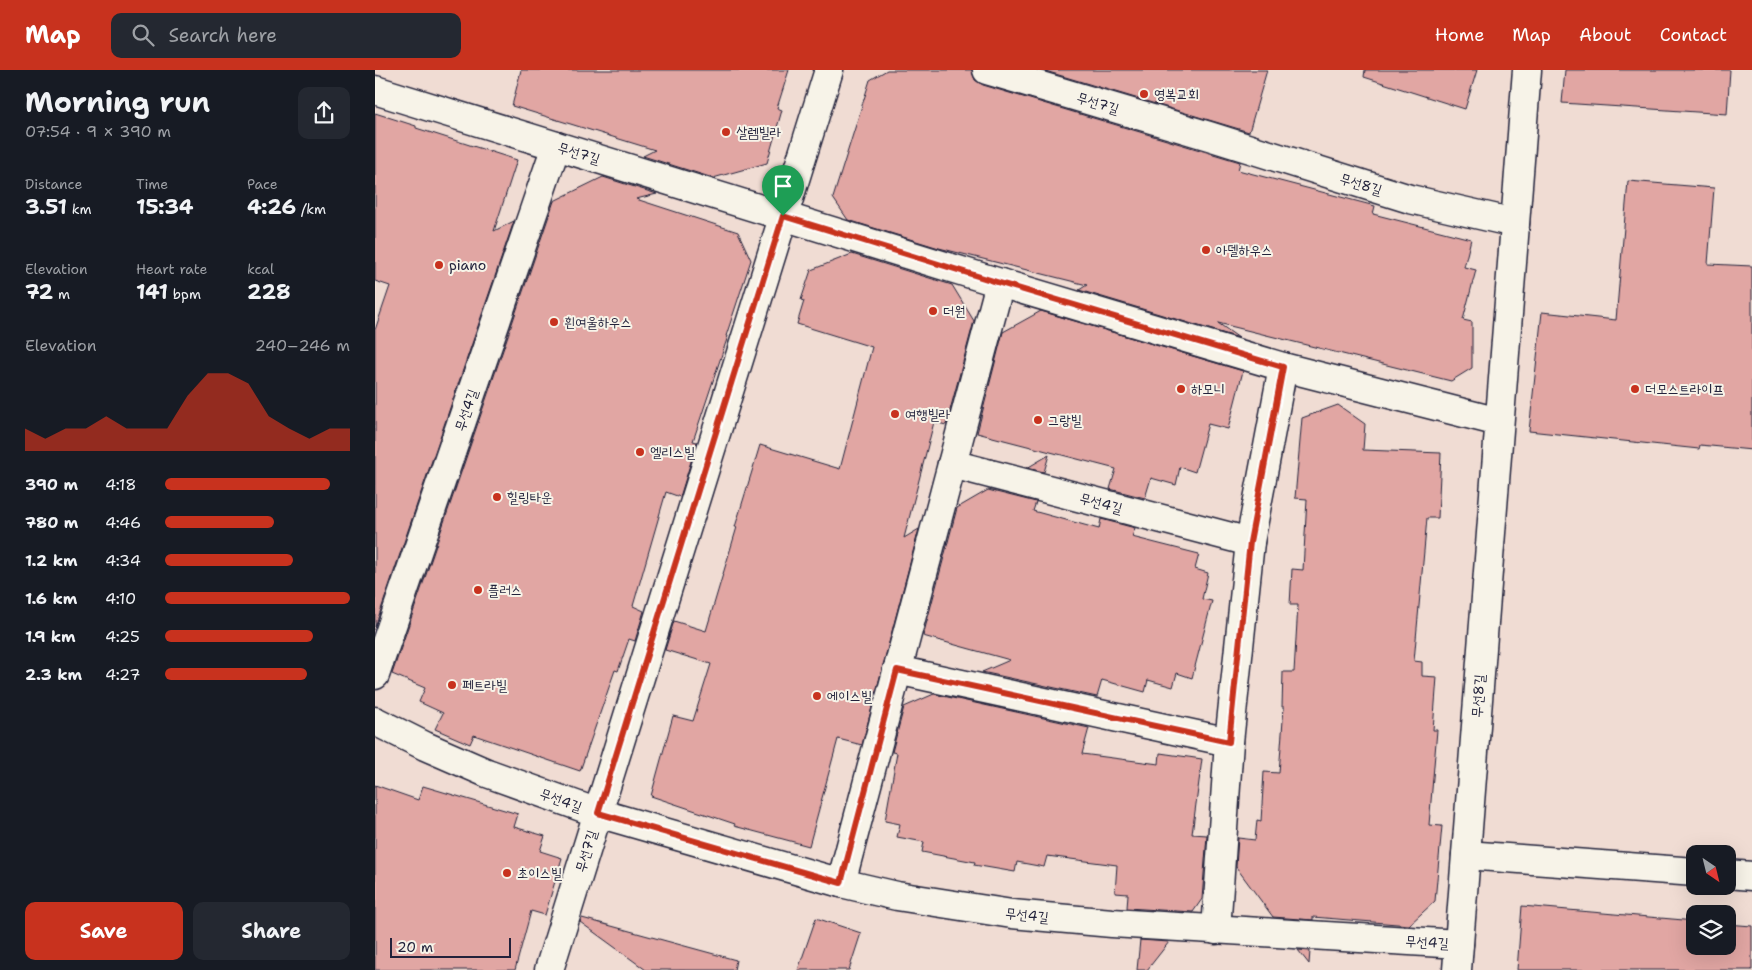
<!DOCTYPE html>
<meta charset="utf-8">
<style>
body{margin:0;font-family:"Shantell Sans","Poor Story",sans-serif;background:#242831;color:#f1f3f6;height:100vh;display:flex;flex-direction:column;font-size:19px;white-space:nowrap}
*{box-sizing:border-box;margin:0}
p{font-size:16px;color:#9ea1a6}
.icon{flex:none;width:28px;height:28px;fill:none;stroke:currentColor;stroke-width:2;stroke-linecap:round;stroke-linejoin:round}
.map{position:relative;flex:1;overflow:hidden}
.panel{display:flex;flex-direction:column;background:#171b24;width:375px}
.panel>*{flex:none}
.needle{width:32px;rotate:145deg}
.controls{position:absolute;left:1311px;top:775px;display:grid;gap:10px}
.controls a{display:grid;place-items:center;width:50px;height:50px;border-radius:10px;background:#171b24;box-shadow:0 5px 20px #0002;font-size:25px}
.scale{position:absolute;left:15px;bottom:12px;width:121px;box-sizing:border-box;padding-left:5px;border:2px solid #22223b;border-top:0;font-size:14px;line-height:18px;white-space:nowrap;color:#22223b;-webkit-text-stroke:4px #f7f3e8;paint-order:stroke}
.pin{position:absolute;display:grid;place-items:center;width:42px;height:42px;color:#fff;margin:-51px -21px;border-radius:50% 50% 50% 0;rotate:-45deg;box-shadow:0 0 5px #0007}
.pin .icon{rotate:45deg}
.round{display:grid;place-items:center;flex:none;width:52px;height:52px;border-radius:10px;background:#242831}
.summary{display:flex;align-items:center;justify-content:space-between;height:85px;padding:0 25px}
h1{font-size:28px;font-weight:700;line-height:38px}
.figures{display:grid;grid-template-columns:repeat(3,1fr);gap:8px;height:85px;padding:5px 25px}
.figures div{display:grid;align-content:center}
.figures b{font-size:21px;font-weight:700}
.figures small{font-size:14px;font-weight:400}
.figures p{font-size:14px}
.chart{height:140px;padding:10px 25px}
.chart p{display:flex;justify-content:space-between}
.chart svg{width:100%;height:90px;margin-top:5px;fill:#c8321e;opacity:.7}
.action{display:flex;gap:10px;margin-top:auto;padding:10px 25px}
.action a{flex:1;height:58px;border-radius:10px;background:#c8321e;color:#fff;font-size:20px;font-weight:700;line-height:58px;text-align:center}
.action a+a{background:#242831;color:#f1f3f6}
ul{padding:0 25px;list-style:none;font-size:16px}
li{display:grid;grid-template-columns:80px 60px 1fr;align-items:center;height:38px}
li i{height:12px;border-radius:6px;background:#c8321e}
header{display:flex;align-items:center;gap:30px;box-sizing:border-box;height:70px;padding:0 25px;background:#c8321e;color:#fff}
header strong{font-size:24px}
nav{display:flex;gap:28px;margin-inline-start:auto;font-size:18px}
.search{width:350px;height:45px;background:#242831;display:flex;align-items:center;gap:12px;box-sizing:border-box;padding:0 18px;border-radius:10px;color:#9ea1a6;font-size:19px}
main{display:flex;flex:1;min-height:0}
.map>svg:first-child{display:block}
.building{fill:#e1a6a3;stroke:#22223b}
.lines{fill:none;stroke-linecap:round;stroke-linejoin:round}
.minor-casing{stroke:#22223b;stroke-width:31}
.minor{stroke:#f7f3e8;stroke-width:28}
.route-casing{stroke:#fff;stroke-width:10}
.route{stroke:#c8321e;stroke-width:6}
.poi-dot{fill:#c8321e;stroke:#f7f3e8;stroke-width:2}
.labels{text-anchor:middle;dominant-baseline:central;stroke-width:4;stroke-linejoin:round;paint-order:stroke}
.poi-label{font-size:14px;fill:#22223b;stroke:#f7f3e8;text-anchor:start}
.street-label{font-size:14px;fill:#22223b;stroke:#f7f3e8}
</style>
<header>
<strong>Map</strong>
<div class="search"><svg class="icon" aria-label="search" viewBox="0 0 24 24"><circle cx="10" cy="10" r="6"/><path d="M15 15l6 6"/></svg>Search here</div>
<nav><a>Home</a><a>Map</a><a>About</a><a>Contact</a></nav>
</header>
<main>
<section class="panel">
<div class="summary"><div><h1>Morning run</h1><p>07:54 · 9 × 390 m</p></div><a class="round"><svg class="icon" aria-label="share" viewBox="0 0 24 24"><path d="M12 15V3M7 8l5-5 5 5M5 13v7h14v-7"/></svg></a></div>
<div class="figures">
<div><p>Distance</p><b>3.51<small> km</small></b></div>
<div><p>Time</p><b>15:34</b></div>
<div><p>Pace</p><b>4:26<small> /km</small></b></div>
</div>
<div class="figures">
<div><p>Elevation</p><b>72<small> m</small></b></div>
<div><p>Heart rate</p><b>141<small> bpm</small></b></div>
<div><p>kcal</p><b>228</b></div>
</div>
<div class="chart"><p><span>Elevation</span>240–246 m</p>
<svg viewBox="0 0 160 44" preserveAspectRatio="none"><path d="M0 44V33L10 38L20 33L30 33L40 27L50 33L60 33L70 33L80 17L90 6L100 6L110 11L120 27L130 33L140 38L150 33L160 33V44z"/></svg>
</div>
<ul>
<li><b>390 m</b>4:18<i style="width:89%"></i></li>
<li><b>780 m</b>4:46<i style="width:59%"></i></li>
<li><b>1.2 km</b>4:34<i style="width:69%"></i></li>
<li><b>1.6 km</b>4:10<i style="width:100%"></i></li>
<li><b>1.9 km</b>4:25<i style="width:80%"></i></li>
<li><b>2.3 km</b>4:27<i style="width:77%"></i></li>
</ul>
<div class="action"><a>Save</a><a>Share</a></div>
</section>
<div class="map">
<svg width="1377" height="900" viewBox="0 0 1377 900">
<rect width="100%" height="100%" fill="#f0dcd3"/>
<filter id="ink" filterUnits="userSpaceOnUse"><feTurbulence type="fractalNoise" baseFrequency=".02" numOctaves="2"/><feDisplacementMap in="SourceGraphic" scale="10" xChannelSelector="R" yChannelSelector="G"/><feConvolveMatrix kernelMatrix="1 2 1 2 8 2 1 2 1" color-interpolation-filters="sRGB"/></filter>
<g filter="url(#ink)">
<!-- building -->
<g class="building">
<path d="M 146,0 L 414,0 L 402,38 L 407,40 L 392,93 L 338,108 L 268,86 L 280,80 L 137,36 Z"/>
<path d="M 512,0 L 597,0 L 600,10 L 608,15 L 865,92 L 863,100 L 1000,136 L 998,144 L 1096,169 L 1089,197 L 1101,200 L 1088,250 L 1097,252 L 1097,298 L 1076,311 L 843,253 L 864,268 L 704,220 L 712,215 L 564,178 L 473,150 L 458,128 L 495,10 Z"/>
<path d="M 667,0 L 892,0 L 874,62 Z"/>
<path d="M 990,0 L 1102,0 L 1090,39 L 989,7 Z"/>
<path d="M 1190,0 L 1355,0 L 1352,44 L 1187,33 Z"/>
<path d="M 0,43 L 41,56 L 41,58 L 142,90 L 119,161 L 139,151 L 0,557 L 0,260 L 15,216 L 0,211 Z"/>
<path d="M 228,107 L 282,124 L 261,129 L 363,162 L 376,190 L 351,266 L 353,266 L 318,371 L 322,372 L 305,427 L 291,422 L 258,536 L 269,541 L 260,571 L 254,569 L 243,601 L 240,600 L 205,701 L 99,665 L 95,674 L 60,659 L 68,643 L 44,632 L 50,618 L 17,604 L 179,131 Z"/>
<path d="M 1253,111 L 1339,118 L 1333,194 L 1377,196 L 1377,380 L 1325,375 L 1324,379 L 1154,361 L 1167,242 L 1241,250 Z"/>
<path d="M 477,184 L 577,215 L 599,251 L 571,355 L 559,352 L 529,468 L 544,459 L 487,675 L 463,669 L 434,776 L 359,756 L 360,754 L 276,726 L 298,646 L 318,651 L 336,594 L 290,580 L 299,551 L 331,561 L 362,457 L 360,457 L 385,375 L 465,399 L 497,277 L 422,254 L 429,231 L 426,230 L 436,200 Z"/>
<path d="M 666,241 L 868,301 L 853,359 L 833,354 L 820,402 L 805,397 L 801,415 L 776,408 L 770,428 L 735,419 L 741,399 L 602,363 L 628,262 Z"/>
<path d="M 963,335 L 990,354 L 988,380 L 1066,383 L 1063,448 L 1052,448 L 1039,591 L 1047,592 L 1047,606 L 1062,607 L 1058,660 L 1062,660 L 1054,755 L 1067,756 L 1060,831 L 1034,855 L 938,847 L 938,850 L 898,847 L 861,797 L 863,768 L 880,770 L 882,750 L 886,751 L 889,702 L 904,703 L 909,637 L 907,637 L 908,602 L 919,602 L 923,535 L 915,535 L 917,499 L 928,500 L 932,429 L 920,428 L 927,348 Z"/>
<path d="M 674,385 L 669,402 L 652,398 Z"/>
<path d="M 613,420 L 661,432 L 658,441 L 724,459 L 726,449 L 760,458 L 757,467 L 824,484 L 820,499 L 833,503 L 827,529 L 837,531 L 817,608 L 802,603 L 798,617 L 773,610 L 770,622 L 727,610 L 722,627 L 607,602 L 635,590 L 548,566 L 582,438 Z"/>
<path d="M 559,624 L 714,658 L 707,684 L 784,694 L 785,683 L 827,689 L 817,764 L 832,765 L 827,829 L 818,842 L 752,838 L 753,824 L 740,823 L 742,795 L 672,786 L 669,797 L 642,792 L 640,802 L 599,795 L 600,792 L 547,782 L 549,772 L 522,767 L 525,754 L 510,751 L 522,683 L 517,682 L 529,637 Z"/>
<path d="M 0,715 L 43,730 L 48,716 L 143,744 L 139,757 L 170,766 L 165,781 L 187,788 L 170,845 L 156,841 L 140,900 L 0,900 Z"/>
<path d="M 1147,836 L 1320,851 L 1320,876 L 1352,876 L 1352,854 L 1377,856 L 1377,900 L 1142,900 Z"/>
<path d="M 207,848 L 361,890 L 359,900 L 271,900 L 205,852 Z"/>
<path d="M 441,848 L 486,863 L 474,900 L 423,900 Z"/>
<path d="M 765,870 L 794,872 L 772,900 L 762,900 Z"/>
<path d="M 923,880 L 935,881 L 934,894 Z"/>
</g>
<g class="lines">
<defs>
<g id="minor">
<path d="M 612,0 L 834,66 L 1035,129 L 1140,153"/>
<path d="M 0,20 L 625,213 L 908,297 L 1124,352"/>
<path d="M 577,394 L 875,472"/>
<path d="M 522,600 L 854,672"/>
<path d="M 0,605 L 181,76"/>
<path d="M 0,651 L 50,676 L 112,703 L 223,743 L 466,813 L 522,826 L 637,844 L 737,853 L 1084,874"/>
<path d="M 1091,785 L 1320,802"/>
<path d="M 1352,804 L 1377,806"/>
<path d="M 466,813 L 625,213"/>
<path d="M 841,860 L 854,672 L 875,472 L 908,297"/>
<path d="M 174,900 L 454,0"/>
<path d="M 1082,900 L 1152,0"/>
</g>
</defs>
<!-- minor casing -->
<use href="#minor" class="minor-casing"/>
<!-- minor -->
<use href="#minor" class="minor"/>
</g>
</g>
<g class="lines" filter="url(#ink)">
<defs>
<path id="route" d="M 408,146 L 625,213 L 908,297 L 875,472 L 854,672 L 522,600 L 466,813 L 223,743 Z"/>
</defs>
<!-- route casing -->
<use href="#route" class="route-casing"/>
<!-- route -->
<use href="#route" class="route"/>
</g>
<!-- markers -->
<g class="poi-dot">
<circle cx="769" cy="24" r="5"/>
<circle cx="351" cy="62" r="5"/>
<circle cx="831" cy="180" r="5"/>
<circle cx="64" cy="195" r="5"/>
<circle cx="558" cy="241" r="5"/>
<circle cx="179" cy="252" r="5"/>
<circle cx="806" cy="319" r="5"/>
<circle cx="1260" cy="319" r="5"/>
<circle cx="520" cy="344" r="5"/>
<circle cx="663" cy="350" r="5"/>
<circle cx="265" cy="382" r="5"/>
<circle cx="122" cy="427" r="5"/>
<circle cx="103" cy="520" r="5"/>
<circle cx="77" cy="615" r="5"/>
<circle cx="442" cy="626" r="5"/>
<circle cx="132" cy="803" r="5"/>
</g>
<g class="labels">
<!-- poi labels -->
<g class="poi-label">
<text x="779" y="24">영복교회</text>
<text x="361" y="62">살렘빌라</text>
<text x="841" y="180">아델하우스</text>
<text x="74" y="195">piano</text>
<text x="568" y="241">더원</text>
<text x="189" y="252">흰여울하우스</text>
<text x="816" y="319">하모니</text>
<text x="1270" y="319">더모스트라이프</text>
<text x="530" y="344">여행빌라</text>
<text x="673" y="350">그랑빌</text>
<text x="275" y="382">엘리스빌</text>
<text x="132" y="427">힐링타운</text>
<text x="113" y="520">플러스</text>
<text x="87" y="615">페트라빌</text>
<text x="452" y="626">에이스빌</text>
<text x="142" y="803">초이스빌</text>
</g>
<!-- street labels -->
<g class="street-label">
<text transform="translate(723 33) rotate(17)">무선7길</text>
<text transform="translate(204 83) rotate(17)">무선7길</text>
<text transform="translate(986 114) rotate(17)">무선8길</text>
<text transform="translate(91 340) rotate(-71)">무선4길</text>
<text transform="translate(726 433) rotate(15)">무선4길</text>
<text transform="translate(1103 626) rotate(-86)">무선8길</text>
<text transform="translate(186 730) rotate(20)">무선4길</text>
<text transform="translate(211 781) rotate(-73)">무선7길</text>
<text transform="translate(652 845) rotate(6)">무선4길</text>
<text transform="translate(1052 872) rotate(3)">무선4길</text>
</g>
</g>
</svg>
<div class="controls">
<a><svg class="needle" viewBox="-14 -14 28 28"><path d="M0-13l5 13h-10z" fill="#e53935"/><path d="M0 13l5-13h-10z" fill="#9ea1a6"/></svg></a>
<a><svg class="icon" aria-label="layers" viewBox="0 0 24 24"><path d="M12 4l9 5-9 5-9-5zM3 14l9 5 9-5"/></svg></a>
</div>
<div class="scale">20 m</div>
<div class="pin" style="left:408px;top:146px;background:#1e9e55"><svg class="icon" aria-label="arrive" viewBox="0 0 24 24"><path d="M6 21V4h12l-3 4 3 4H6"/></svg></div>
</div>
</main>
